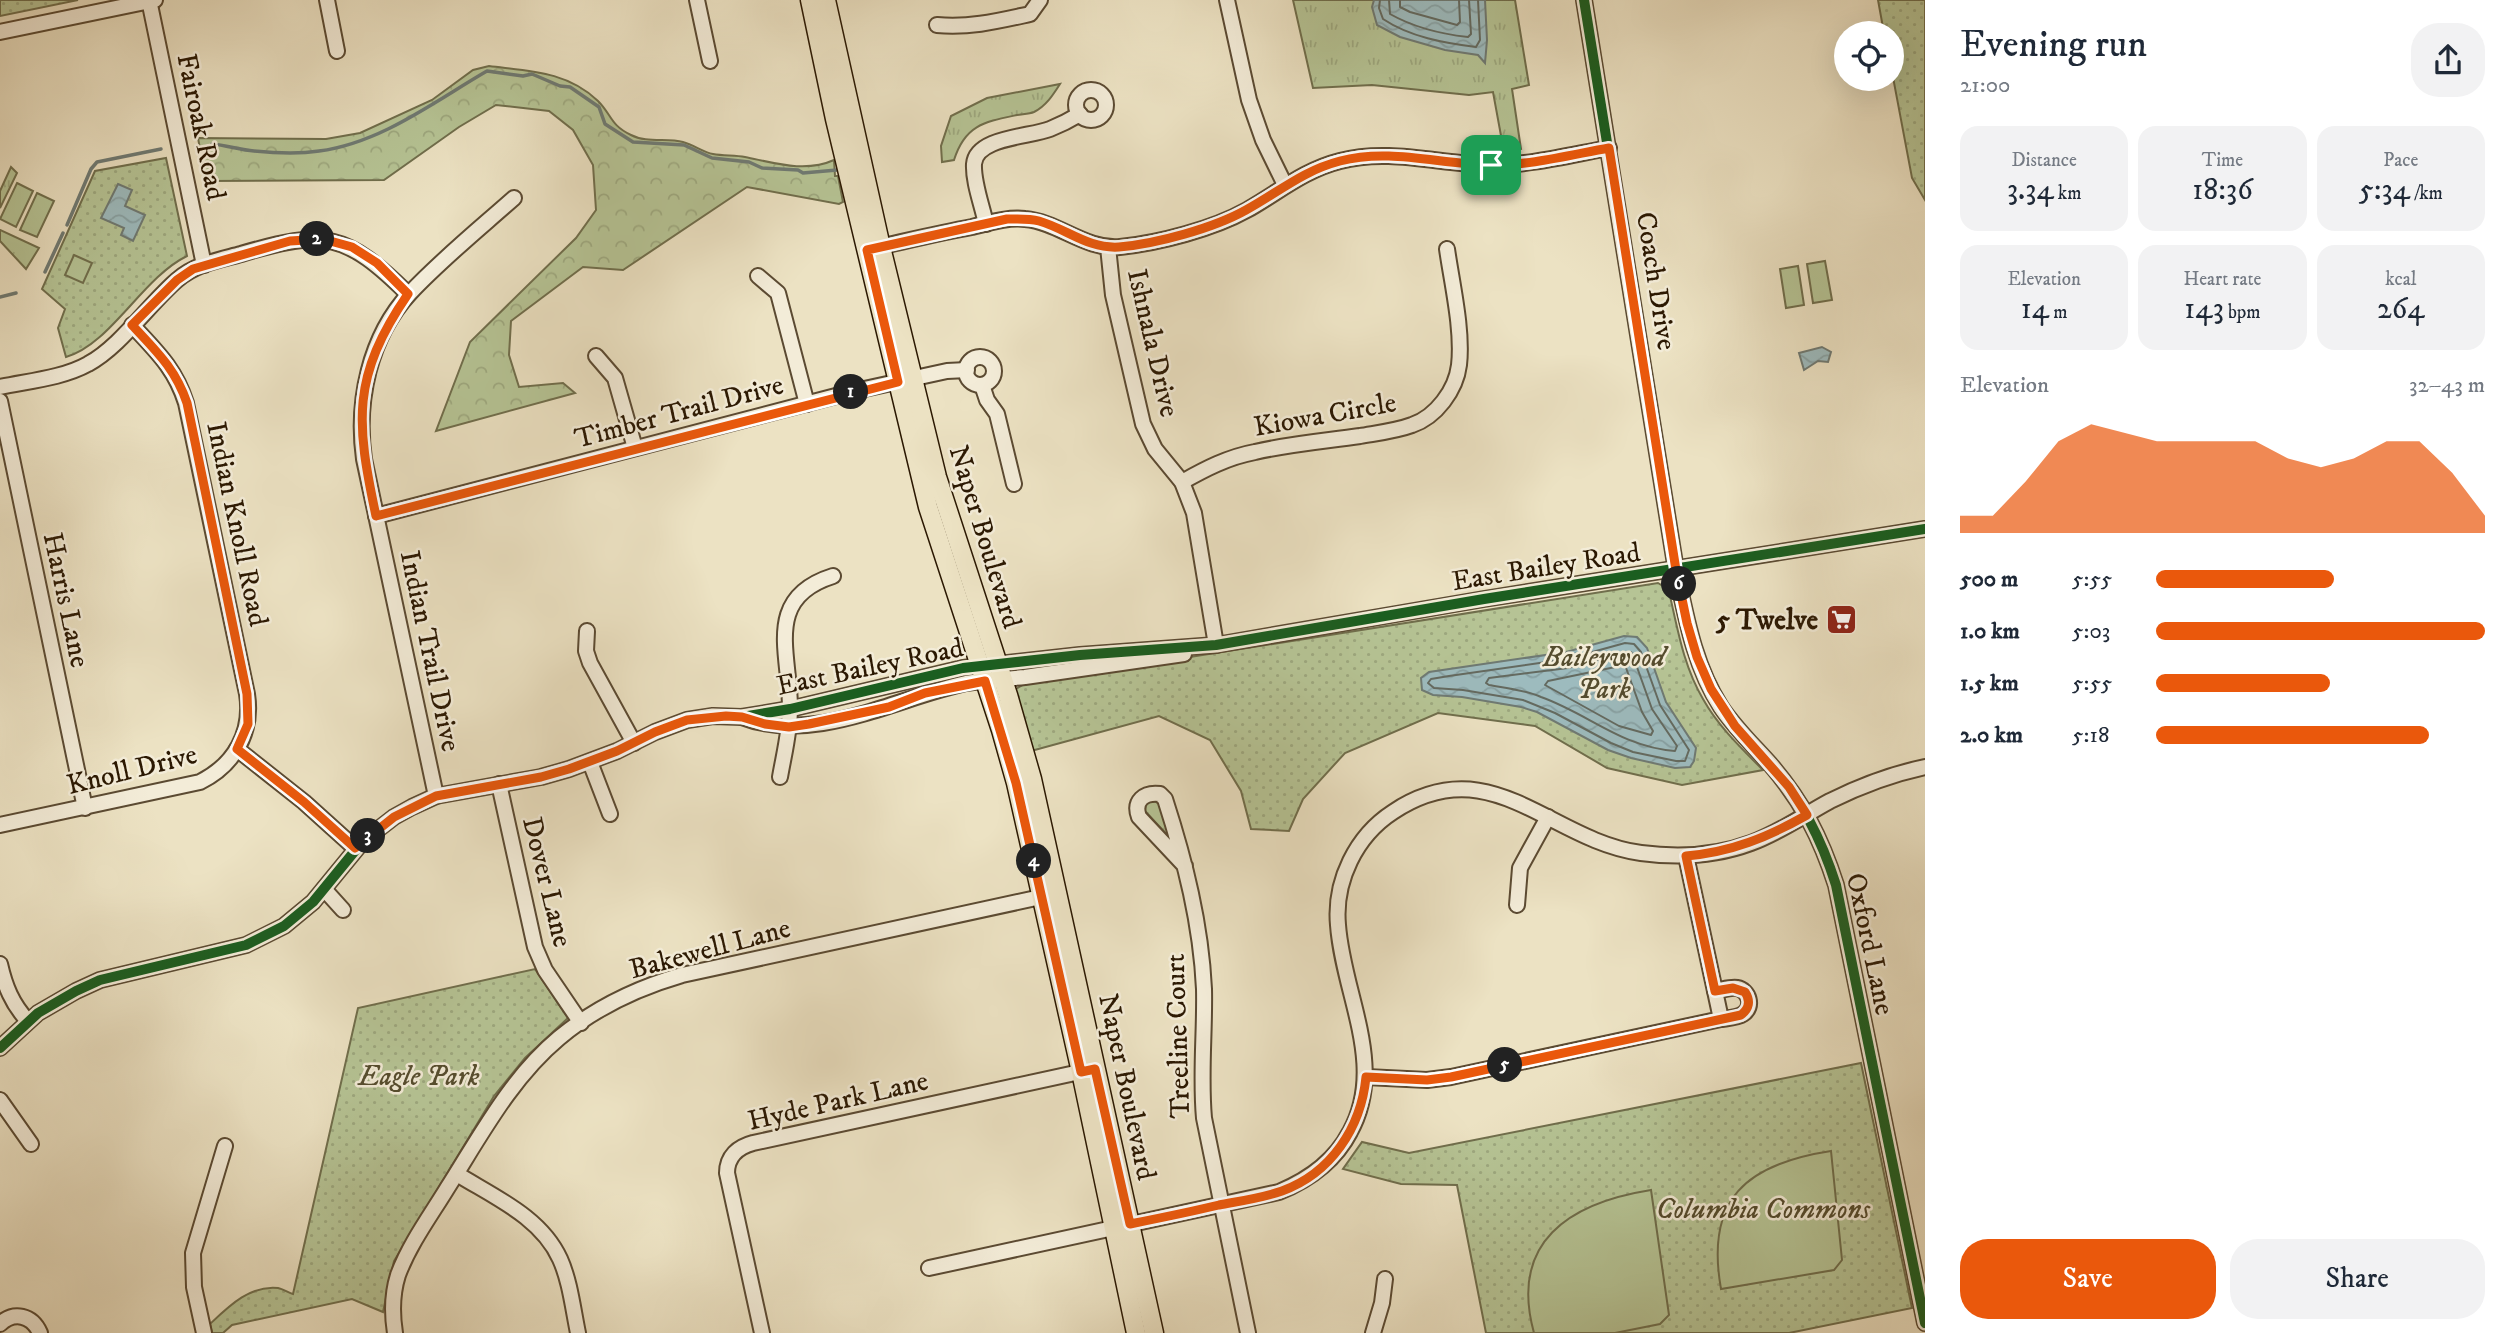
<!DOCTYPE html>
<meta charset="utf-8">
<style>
body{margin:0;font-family:"IM FELL DW Pica",serif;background:#f2f2f3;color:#1f2937;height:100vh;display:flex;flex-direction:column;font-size:26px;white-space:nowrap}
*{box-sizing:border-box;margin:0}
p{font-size:23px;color:#747a83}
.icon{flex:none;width:38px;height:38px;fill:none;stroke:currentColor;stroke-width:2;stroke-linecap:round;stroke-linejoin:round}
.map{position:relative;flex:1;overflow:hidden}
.sheet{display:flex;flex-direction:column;background:#fff;width:595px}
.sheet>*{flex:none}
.fabs{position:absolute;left:1834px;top:21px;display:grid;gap:14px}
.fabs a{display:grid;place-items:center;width:70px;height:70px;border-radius:50%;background:#fff;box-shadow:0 7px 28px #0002;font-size:35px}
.pin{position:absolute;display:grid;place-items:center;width:60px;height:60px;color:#fff;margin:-30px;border-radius:14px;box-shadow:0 4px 10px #0006}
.km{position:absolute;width:35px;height:35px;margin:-18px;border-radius:50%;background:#222;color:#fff;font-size:19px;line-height:35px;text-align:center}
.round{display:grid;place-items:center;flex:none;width:74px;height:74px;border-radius:28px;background:#f2f2f3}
.head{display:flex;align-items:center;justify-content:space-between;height:119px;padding:0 35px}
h1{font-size:38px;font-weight:600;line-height:52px}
.stats{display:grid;grid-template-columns:repeat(3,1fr);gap:10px;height:119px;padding:7px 35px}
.stats div{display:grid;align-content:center;border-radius:18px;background:#f2f2f3;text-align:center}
.stats b{font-size:30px;font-weight:600}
.stats small{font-size:19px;font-weight:400}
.stats p{font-size:19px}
.chart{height:196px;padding:14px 35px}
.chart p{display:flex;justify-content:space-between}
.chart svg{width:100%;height:126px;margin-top:7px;fill:#ea580c;opacity:.7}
.button{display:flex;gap:14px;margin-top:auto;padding:14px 35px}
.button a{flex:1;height:80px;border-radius:28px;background:#ea580c;color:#fff;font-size:28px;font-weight:600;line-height:80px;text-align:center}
.button a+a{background:#f2f2f3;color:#1f2937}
ul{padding:0 35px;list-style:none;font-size:23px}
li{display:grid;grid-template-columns:112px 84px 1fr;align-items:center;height:52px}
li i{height:18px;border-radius:9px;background:#ea580c}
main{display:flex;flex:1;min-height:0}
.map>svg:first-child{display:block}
.grass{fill:url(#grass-tufts);stroke:#706e4c;stroke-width:2}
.forest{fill:url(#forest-crowns);stroke:#706e4c;stroke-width:2}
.park{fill:url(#park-dots);stroke:#706e4c;stroke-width:2}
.garden{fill:#b6c495;stroke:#706e4c;stroke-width:2}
.water{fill:url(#water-waves);stroke:#6f7a73;stroke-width:2}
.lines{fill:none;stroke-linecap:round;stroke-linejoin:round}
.shore{stroke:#646a60;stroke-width:2}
.stream{stroke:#6f7a73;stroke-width:3.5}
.minor-casing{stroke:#5b4a32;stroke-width:18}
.major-casing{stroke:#2b1802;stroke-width:21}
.minor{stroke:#f3ecd8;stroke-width:14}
.major{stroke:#ece2c3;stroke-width:18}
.cycleway-casing{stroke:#f3ecd8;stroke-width:15}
.cycleway{stroke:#1b5e20;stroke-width:10}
.route-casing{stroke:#fff;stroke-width:14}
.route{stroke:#ea580c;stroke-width:9}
.labels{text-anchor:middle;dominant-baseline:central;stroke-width:5;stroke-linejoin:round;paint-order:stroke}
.street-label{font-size:28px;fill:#2b1802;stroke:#f3ecd8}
.poi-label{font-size:28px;font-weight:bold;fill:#2b1802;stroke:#f3ecd8;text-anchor:end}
.park-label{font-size:28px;font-style:italic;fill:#554c2e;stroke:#f3ecd8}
</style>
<main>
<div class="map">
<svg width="1925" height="1333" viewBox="0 0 1925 1333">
<defs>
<pattern id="grass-tufts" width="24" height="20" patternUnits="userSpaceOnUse" patternTransform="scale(1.75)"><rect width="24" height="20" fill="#b6c495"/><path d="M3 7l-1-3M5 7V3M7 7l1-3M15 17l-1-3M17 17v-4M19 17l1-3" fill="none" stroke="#9da87f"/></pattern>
<pattern id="forest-crowns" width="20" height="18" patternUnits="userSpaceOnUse" patternTransform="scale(1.75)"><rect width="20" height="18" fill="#b6c495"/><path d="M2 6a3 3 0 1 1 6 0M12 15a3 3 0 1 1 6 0" fill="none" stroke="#9da87f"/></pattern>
<pattern id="park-dots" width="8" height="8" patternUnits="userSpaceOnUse" patternTransform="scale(1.75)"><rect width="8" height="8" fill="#b6c495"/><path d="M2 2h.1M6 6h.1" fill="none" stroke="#9da87f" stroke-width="1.8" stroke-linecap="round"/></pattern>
<pattern id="water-waves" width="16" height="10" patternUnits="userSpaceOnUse" patternTransform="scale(1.75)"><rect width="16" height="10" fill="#9dbbbe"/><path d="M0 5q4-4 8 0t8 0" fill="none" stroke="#87a0a2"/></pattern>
</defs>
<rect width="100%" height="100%" fill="#ece2c3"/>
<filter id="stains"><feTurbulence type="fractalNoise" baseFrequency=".00286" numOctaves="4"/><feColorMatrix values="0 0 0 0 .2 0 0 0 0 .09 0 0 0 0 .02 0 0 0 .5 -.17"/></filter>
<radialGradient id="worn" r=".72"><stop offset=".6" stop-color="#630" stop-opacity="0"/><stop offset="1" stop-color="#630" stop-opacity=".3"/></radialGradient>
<!-- grass -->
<g class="grass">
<path d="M 1293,0 L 1515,0 L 1529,85 L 1512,89 L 1521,149 L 1504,152 L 1493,92 L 1469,95 L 1372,85 L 1313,88 Z"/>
<path d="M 1060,84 C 1053,95 1046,106 1034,112 C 1029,114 1022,114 1017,115 C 984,122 965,125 954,160 L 942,162 L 941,146 L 951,116 L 987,98 Z"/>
<path d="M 11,167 L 17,173 L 0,208 L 0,191 Z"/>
<path d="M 0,230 L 39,248 L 26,269 L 0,241 Z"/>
<path d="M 1153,800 L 1159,804 L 1170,838 L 1145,811 L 1146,803 Z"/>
</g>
<!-- forest -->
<path class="forest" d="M 489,66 C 528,71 567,71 598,101 C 612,115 610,125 631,135 C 646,143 667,138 683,142 C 694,145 703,152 713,154 C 724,156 735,155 745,157 C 775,163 805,173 834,160 L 835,176 L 838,176 L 843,202 L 839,204 L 747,187 L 623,270 L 583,267 L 511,321 L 509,355 L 519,387 L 563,383 L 575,393 L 436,431 L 470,342 L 576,238 L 596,210 L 593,165 L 573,130 L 549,111 L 496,105 L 459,127 L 384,180 L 206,181 L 198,138 L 326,139 L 360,133 L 432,100 L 473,70 Z"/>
<!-- park -->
<g class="park">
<path d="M 0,0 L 78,0 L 0,16 Z"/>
<path d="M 1878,0 L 1925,0 L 1925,200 L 1912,178 L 1892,72 L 1892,33 L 1884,33 Z"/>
<path d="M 166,158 L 187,256 C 142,278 111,344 66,357 L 58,328 L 65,309 L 42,289 L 95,171 Z"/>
<path d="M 1658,583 L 1666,588 L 1670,596 C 1678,631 1684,667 1703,699 C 1718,726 1741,748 1763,770 L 1682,785 L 1607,768 L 1535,726 L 1438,713 L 1345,753 L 1303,799 L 1289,831 L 1251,829 L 1241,791 L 1210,740 L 1159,716 L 1031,751 L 1015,698 L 1016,689 L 1026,683 Z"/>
<path d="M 535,969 L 568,1018 L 525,1058 L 494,1096 L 394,1261 L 383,1312 L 352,1299 L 232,1325 L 223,1333 L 212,1333 L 210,1324 C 229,1306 250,1285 278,1288 C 283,1289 289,1293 293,1294 L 358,1008 Z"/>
<path d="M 1861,1063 L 1912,1308 L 1789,1333 L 1486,1333 L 1457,1185 L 1401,1184 L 1343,1169 L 1362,1142 L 1409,1153 Z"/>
</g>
<!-- garden -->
<g class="garden">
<path d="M 17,183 L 33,191 L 16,227 L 0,219 Z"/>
<path d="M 37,193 L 54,201 L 37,237 L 20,230 Z"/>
<path d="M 74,255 L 92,263 L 83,283 L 65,275 Z"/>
<path d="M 1825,261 L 1832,300 L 1813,303 L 1807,264 Z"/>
<path d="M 1798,266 L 1804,305 L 1786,308 L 1780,269 Z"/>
<path d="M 1831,1151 L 1842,1260 L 1834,1270 L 1721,1289 C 1705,1199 1746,1164 1831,1151 Z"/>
<path d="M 1651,1190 L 1669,1315 L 1660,1324 L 1615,1333 L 1534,1333 C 1509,1242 1569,1203 1651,1190 Z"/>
</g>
<!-- water -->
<g class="water">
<path d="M 1374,0 L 1485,0 L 1487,40 L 1485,63 L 1478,55 L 1445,50 L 1400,37 L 1377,25 L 1372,7 Z"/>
<path d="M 118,184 L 132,190 L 125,206 L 145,215 L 133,241 L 121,235 L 124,228 L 101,218 Z"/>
<path d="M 1822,347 L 1831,352 L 1828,362 L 1818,361 L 1804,370 L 1799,353 Z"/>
<path d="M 1624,636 L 1637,637 L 1647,648 L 1666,702 L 1696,748 L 1694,761 L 1690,767 L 1675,768 L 1631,758 L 1608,750 L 1537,712 L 1521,707 L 1462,697 L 1433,695 L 1422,690 L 1421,678 L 1429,672 L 1566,652 Z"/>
</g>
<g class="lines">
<!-- shore -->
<g class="shore">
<path d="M 1380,0 L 1379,8 L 1383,19 C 1410,37 1444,43 1476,47 L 1480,40 L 1478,0"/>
<path d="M 1389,0 L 1390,14 C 1413,27 1441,34 1468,37 L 1471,34 L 1469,0"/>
<path d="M 1400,0 L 1400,7 L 1410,12 L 1457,25 L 1460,22 L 1459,0"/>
<path d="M 1625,643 L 1634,644 L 1641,652 L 1660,705 L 1689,750 L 1685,761 L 1676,761 L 1633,752 L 1611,743 L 1555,713 L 1523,700 L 1463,690 L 1434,688 L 1428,683 L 1431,679 L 1449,676 L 1567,659 Z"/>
<path d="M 1626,652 L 1631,652 L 1633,656 L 1652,709 L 1677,746 L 1675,751 C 1621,747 1589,714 1541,697 C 1525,690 1506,688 1489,685 L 1486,683 L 1489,678 L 1568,668 Z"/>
<path d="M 1625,665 L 1642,712 L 1653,731 L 1651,735 L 1619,726 L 1545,685 L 1548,681 Z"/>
</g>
<!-- stream -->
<g class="stream">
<path d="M 212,144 C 226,145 240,150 254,151 C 275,153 299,154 319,151 C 381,143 435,101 487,71 L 523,76 L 532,74 L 560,86 L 570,87 L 599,107 L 605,124 L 633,142 L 684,145 L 712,158 L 749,162 L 762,168 L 798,170 L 803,173 L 837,170"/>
<path d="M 67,225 L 91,169 L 97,162 L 161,149"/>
<path d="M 45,272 L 63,233"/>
<path d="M 0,297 L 16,293"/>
</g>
<defs>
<g id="minor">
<path d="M 149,0 L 204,265"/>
<path d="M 327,0 L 337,51"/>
<path d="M 697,0 L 710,61"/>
<path d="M 1227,0 L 1249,100 L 1263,140 L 1285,185"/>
<path d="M 1584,0 L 1676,570 C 1686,617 1694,665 1721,707 C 1735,728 1753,745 1770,764 C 1802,801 1821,838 1836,885 L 1925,1323"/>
<path d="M 937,25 C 970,28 998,21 1030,14 L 1040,0"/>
<path d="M 0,32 L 155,0"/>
<circle cx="1091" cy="105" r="15"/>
<path d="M 986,224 C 982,205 973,182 974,164 C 976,137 1030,137 1050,129 C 1060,125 1070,120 1080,114"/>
<path d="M 1108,247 L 1113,295 L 1143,424 L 1155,449 L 1182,482 L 1194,513 L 1216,645"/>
<path d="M 874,248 C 906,241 939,233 972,227 C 989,223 1007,217 1025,219 C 1059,222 1085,250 1120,247 C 1159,243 1213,229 1247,210 C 1279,192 1304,170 1340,161 C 1389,148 1439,164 1488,165 C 1528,166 1570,155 1609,148"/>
<path d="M 758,276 L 778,293 L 807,404"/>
<path d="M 596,356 L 615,378 L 635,448"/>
<circle cx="980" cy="371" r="14"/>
<path d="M 982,385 L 987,400 L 997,414 L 1014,484"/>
<path d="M 0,387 C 28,381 63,378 88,364 C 120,347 149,304 177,280 C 195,264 219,260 241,254 C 325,229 346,233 408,294"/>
<path d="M 0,401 L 85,808"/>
<path d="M 1182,482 C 1205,469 1228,457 1255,452 C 1289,444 1325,441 1360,436 C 1377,433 1396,431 1412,425 C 1436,417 1456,390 1459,365 C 1463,330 1452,284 1447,249"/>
<path d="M 376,516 L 855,391 L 947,371 L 967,370"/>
<path d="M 587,631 L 586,651 L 590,663 L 634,743"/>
<path d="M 742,717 C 814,745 896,698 966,683 C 985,680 1005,679 1025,677 C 1078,669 1131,662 1184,654"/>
<path d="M 237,749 L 304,802 L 355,848"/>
<path d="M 590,762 L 610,814"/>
<path d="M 780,777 C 784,754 790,731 790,708 C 790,653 763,598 833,576"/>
<path d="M 499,784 L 535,947 L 545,970 L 581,1023"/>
<path d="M 436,796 L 364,459 C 356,402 369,337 410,293 C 442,259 479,229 514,198"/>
<path d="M 0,825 L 200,782 C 234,765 253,733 247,694 L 186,403 C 175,368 156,351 132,325"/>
<path d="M 1185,866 L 1139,817 C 1133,801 1144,792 1160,794 L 1165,799 C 1185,861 1201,924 1204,989 C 1205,1032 1200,1075 1204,1118 L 1248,1333"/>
<path d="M 324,889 L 343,910"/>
<path d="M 1517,905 L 1520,868 L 1548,817"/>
<path d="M 0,964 C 5,986 12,1004 28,1021"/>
<path d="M 1715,991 C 1722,990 1730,987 1737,988 C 1749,990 1754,1007 1743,1014 C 1737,1018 1728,1018 1721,1019"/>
<path d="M 0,1048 L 38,1013 L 76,991 L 100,980 L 246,945 L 284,926 L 313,902 L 363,841 L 394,817 L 412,807 L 436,796 L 541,777 L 569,769 L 617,751 L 655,732 L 687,720 L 713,716 L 742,717 L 790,709 L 963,668 L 1080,655 L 1216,645 L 1484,599 L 1925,529"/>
<path d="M 1366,1077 L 1427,1080 L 1451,1077 L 1721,1019 L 1686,856"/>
<path d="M 0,1100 L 31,1144"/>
<path d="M 457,1174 C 494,1197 541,1217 560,1259 C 570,1281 573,1309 578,1333"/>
<path d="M 929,1268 L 1279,1192 C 1308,1180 1335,1161 1350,1132 C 1387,1065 1343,995 1338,925 C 1334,881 1356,836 1393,812 C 1491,747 1550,841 1641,853 C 1678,858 1716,856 1751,843 C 1779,833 1804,815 1830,801 C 1860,786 1892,774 1925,767"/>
<path d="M 0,1324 C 14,1311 32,1315 40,1333"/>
<path d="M 204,1333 L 194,1287 L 193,1253 L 225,1146"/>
<path d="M 395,1333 C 392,1314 392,1294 398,1275 C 410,1243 431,1215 448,1187 C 481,1135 511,1078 559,1038 C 595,1008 637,988 682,975 L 1050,895"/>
<path d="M 762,1333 L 727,1173 C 727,1156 738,1147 753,1143 L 1089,1070"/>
<path d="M 1373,1333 L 1382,1303 L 1385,1279"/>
</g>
<g id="major">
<path d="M 810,0 L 835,119 L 928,507 L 1001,730 L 1016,783 L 1081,1072 L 1136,1333"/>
<path d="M 826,0 L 881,247 L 937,477 L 1008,695 L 1032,779 L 1154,1333"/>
</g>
</defs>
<!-- minor casing -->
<use href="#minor" class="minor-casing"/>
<!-- major casing -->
<use href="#major" class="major-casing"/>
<!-- minor -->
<use href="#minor" class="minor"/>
<!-- major -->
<use href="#major" class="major"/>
<defs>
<g id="cycleway">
<path d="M 1584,0 L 1676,570 C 1686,617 1694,665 1721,707 C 1735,728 1753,745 1770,764 C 1802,801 1821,838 1836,885 L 1925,1323"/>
<path d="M 0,1048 L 38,1013 L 76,991 L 100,980 L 246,945 L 284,926 L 313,902 L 363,841 L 394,817 L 412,807 L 436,796 L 541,777 L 569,769 L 617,751 L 655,732 L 687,720 L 713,716 L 742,717 L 790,709 L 963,668 L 1080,655 L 1216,645 L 1484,599 L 1925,529"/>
</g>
</defs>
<!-- cycleway casing -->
<use href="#cycleway" class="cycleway-casing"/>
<!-- cycleway -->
<use href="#cycleway" class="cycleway"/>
</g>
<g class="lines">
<defs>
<path id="route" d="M 1609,148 L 1676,570 L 1687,623 L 1697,657 L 1711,689 L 1735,726 L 1789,787 L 1807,815 C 1768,837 1732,852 1686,856 L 1715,991 L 1733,988 L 1745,992 C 1751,1001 1749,1009 1741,1015 L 1451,1077 L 1427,1080 L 1366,1077 C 1361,1128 1331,1173 1282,1191 C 1262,1198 1240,1201 1219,1205 C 1190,1212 1160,1218 1130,1224 L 1095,1069 L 1081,1072 L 1016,783 L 985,681 L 925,693 L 889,707 L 809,724 L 789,727 L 765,724 L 742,717 L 726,716 L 687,720 L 655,732 L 617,751 L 569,769 L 541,777 L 436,796 L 394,817 L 355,848 L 304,802 L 237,749 L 248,724 L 247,694 L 187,403 C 175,368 156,351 132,325 L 177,280 L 193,269 L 290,241 L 323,239 L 352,247 L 377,263 L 408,294 C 351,377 356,422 376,516 L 898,382 L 867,250 L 1007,219 C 1018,219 1028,218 1039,221 C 1067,229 1088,249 1119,247 C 1156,244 1214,228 1246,210 C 1279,192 1302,171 1340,161 C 1389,148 1439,164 1488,165 C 1528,166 1570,155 1609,148 Z"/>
</defs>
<!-- route casing -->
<use href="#route" class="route-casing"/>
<!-- route -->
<use href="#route" class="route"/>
</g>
<!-- icons -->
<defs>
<symbol id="supermarket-square" viewBox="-11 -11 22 22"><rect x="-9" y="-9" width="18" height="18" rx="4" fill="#8f2418" stroke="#f3ecd8"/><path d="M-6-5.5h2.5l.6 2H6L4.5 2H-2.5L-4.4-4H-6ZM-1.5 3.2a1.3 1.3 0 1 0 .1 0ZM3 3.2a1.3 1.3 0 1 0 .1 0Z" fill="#fff"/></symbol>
</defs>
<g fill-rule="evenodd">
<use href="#supermarket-square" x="1824" y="602" width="35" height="35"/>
</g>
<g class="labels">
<!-- street labels -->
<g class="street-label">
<text transform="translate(201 127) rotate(78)">Fairoak Road</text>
<text transform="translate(1656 281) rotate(81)">Coach Drive</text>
<text transform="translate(1153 343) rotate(77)">Ishnala Drive</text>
<text transform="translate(679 412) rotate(-15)">Timber Trail Drive</text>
<text transform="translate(1325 415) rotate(-10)">Kiowa Circle</text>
<text transform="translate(237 524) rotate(78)">Indian Knoll Road</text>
<text transform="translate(985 537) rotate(73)">Naper Boulevard</text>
<text transform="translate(1546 567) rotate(-9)">East Bailey Road</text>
<text transform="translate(66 600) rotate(78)">Harris Lane</text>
<text transform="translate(430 651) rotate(78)">Indian Trail Drive</text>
<text transform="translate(870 667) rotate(-12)">East Bailey Road</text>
<text transform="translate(132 770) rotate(-14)">Knoll Drive</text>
<text transform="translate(547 882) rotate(76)">Dover Lane</text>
<text transform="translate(1870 944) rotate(78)">Oxford Lane</text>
<text transform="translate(710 949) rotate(-15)">Bakewell Lane</text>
<text transform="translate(1178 1036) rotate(-92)">Treeline Court</text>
<text transform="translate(1127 1087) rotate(78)">Naper Boulevard</text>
<text transform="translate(838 1101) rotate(-13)">Hyde Park Lane</text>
</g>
<!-- poi labels -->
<g class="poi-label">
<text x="1818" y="620">5 Twelve</text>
</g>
<!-- park labels -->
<g class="park-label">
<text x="1604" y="657">Baileywood<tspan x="1604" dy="32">Park</tspan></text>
<text x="419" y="1076">Eagle Park</text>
<text x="1763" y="1209">Columbia Commons</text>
</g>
</g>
<rect width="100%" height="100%" filter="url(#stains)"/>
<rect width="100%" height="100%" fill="url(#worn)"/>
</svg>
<div class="fabs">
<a><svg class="icon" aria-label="locate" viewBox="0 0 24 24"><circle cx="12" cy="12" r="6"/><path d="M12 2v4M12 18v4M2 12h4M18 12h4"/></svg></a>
</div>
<div class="pin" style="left:1491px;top:165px;background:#1e9e55"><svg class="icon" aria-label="arrive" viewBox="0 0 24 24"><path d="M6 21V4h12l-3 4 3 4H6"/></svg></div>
<b class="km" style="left:851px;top:392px">1</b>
<b class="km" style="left:317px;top:239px">2</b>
<b class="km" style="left:368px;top:836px">3</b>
<b class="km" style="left:1034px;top:861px">4</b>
<b class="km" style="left:1505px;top:1065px">5</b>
<b class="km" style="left:1679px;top:584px">6</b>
</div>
<section class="sheet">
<div class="head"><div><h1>Evening run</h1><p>21:00</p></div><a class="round"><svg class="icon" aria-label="share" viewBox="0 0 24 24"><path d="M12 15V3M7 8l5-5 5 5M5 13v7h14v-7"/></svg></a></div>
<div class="stats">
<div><p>Distance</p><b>3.34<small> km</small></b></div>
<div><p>Time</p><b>18:36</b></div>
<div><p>Pace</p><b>5:34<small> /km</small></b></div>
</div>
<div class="stats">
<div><p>Elevation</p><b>14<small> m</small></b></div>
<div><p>Heart rate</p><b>143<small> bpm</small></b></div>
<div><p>kcal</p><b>264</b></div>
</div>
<div class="chart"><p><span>Elevation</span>32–43 m</p>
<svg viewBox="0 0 160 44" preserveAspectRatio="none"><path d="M0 44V38L10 38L20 26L30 12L40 6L50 9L60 12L70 12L80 12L90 12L100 18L110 21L120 18L130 12L140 12L150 23L160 38V44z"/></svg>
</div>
<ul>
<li><b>500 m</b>5:55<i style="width:54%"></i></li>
<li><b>1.0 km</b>5:03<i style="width:100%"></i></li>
<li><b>1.5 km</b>5:55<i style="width:53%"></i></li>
<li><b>2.0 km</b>5:18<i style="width:83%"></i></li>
</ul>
<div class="button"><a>Save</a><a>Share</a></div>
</section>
</main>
